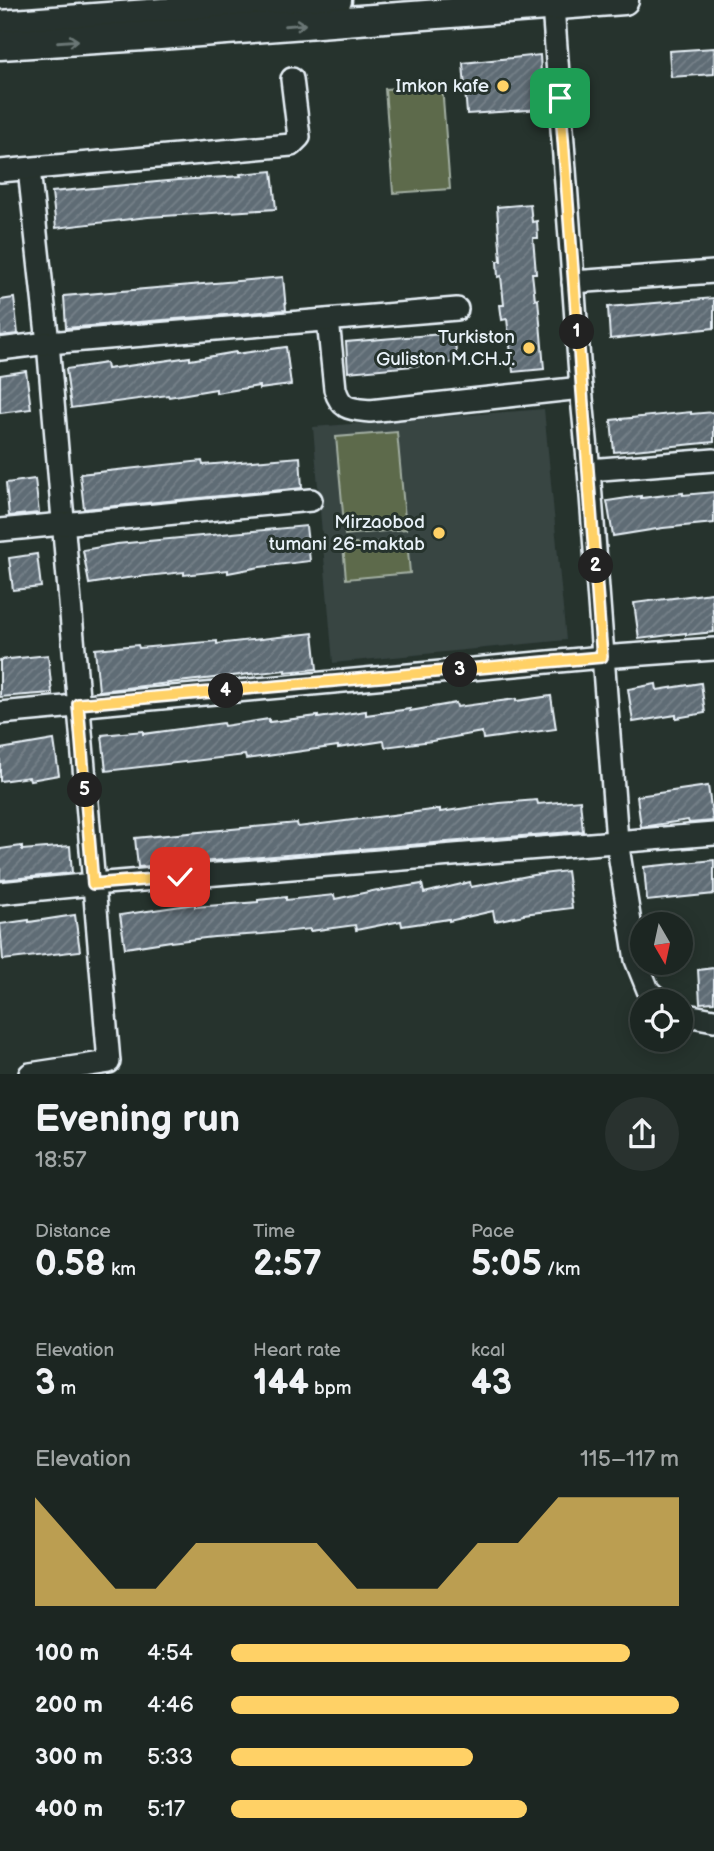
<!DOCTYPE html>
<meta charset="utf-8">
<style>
body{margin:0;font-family:"Balsamiq Sans",sans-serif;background:#29322f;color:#f1f3f6;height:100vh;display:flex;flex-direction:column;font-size:26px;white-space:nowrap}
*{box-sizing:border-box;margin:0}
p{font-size:23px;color:#a0a5a5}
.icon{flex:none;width:38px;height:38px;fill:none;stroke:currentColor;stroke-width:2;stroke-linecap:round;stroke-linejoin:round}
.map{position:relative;height:1074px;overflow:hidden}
.details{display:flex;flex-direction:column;background:#1c2622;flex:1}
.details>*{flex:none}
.needle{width:46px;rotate:171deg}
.tools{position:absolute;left:630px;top:912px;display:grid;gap:14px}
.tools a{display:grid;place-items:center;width:63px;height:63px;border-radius:50%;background:#1c2622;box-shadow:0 4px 18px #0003,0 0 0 2px #3a4340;font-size:35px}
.pin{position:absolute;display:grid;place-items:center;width:60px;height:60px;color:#fff;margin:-30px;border-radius:14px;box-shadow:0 4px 10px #0006}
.km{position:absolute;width:35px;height:35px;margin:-18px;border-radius:50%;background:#222;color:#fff;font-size:19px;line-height:35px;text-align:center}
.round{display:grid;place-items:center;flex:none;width:74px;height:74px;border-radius:37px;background:#29322f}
.headline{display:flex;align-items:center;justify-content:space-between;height:119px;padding:0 35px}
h1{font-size:38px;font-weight:800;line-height:52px}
.metrics{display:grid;grid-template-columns:repeat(3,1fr);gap:10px;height:119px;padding:7px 35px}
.metrics div{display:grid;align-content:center}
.metrics b{font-size:35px;font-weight:800}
.metrics small{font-size:19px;font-weight:400}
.metrics p{font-size:19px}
.chart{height:196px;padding:14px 35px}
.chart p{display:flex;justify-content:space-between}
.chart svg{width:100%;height:126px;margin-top:7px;fill:#ffd166;opacity:.7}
ul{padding:0 35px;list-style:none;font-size:23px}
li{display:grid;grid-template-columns:112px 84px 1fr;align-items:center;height:52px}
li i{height:18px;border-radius:9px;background:#ffd166}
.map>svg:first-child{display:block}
.built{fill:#374443}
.green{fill:#5d6b4c;stroke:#a2aea2;stroke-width:2}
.building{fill:url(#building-hatch);stroke:#e8f1f8;stroke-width:2}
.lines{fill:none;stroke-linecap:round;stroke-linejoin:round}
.minor-casing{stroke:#e8f1f8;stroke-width:26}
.major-casing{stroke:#e8f1f8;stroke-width:33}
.minor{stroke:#26332d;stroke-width:21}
.major{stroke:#26332d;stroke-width:28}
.oneway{stroke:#6a7674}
.route-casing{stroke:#fff;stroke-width:14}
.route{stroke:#ffd166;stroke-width:9}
.poi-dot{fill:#ffd166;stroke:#26332d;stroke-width:2.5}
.labels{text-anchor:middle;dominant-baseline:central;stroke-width:6;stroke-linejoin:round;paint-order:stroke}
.poi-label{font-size:19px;fill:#e8f1f8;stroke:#26332d;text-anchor:end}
</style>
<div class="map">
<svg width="714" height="1074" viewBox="0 0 714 1074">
<defs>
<pattern id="building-hatch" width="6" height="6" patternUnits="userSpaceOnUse" patternTransform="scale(1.75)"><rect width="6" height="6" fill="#5f6c75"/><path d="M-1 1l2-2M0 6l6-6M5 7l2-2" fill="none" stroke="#768189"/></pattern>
</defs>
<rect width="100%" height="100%" fill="#26332d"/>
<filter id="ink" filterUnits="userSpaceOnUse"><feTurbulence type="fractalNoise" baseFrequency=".0143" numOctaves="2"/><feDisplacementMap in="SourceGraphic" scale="14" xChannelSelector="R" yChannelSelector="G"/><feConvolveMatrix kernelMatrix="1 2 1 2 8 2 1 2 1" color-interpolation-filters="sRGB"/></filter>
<g filter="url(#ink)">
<!-- built -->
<path class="built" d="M 544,409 L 566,640 L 333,663 L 313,427 Z"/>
<!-- green -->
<g class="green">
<path d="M 442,85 L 450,189 L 393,193 L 385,89 Z"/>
<path d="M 397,432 L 406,529 L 345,535 L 336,437 Z"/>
<path d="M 407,540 L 410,573 L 346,579 L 343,545 Z"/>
</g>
<!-- building -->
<g class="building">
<path d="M 714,48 L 714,74 L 671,77 L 669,51 Z"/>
<path d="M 540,55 L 543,109 L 467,114 L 463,63 Z"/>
<path d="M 272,171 L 276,209 L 148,217 L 56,228 L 52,192 L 178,180 L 241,176 L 240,174 Z"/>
<path d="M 530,204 L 532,222 L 537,221 L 538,238 L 533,238 L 536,273 L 532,273 L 535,300 L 538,299 L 544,369 L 513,372 L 507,319 L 502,320 L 500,305 L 504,305 L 501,276 L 498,277 L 497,261 L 501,261 L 497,207 Z"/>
<path d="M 283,277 L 286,310 L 66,328 L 64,296 Z"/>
<path d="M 14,298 L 18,334 L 0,336 L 0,300 Z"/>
<path d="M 714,298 L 714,328 L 610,339 L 608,307 Z"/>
<path d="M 454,333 L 457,362 L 348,372 L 346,342 Z"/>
<path d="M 286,347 L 291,385 L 259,389 L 259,386 L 216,393 L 216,389 L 169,397 L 168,395 L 71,408 L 66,369 L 106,363 L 107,369 L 190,357 L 190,360 L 236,352 L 236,354 Z"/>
<path d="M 26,371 L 31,409 L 0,413 L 0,375 Z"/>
<path d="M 691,412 L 691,414 L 714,412 L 714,442 L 614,452 L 611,420 Z"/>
<path d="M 300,457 L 302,488 L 84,509 L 80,474 L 202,461 L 203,465 Z"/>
<path d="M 35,479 L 39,513 L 9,516 L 6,483 Z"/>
<path d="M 714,492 L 714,523 L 663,528 L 613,536 L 607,501 L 641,496 L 641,498 L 683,493 L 683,495 Z"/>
<path d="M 306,526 L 310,561 L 260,567 L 228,573 L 228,570 L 184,575 L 184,572 L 127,578 L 89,584 L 83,550 L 117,544 Z"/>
<path d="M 37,554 L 41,587 L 13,590 L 9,558 Z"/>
<path d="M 712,593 L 714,632 L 686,635 L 686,633 L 639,639 L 634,603 Z"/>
<path d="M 313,633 L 317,669 L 285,672 L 285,670 L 99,691 L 95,649 L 138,645 L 139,648 L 217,641 L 217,644 Z"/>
<path d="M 48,655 L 52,693 L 0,697 L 0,660 Z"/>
<path d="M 701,683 L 705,713 L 676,718 L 676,715 L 633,722 L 628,689 L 656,684 L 657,690 Z"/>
<path d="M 551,696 L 556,729 L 483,739 L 482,732 L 432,741 L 385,747 L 384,741 L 338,748 L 338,746 L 246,759 L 245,755 L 106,771 L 102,735 L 143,731 L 143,734 L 223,723 L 224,726 L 269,719 L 269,722 L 318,716 L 318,718 L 366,711 L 366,715 L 410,709 L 410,711 L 456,703 L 457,707 L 516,699 L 516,701 Z"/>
<path d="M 54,740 L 59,775 L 30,780 L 29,777 L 0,781 L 0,749 Z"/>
<path d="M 708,786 L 713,821 L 689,823 L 688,820 L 641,827 L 637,796 Z"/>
<path d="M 537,800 L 538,804 L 580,800 L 583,831 L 138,867 L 135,838 L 297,823 L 298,827 L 440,809 L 440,812 L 499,803 Z"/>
<path d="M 22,846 L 22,850 L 70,846 L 72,873 L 0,880 L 0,849 Z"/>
<path d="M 714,860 L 714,894 L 647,901 L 644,867 Z"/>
<path d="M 567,871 L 572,908 L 524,914 L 524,915 L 495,921 L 493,911 L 449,921 L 449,919 L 402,926 L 401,921 L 356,930 L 355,925 L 310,931 L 310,929 L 262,934 L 214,937 L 171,942 L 171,941 L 125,948 L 120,915 L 195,904 L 195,907 L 258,902 L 258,900 L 286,897 L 286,900 L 334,895 L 335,899 L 377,890 L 378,891 L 422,884 L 424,893 L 470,882 L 471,887 L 533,875 Z"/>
<path d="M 75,915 L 80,951 L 3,960 L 0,924 L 29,920 L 29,922 Z"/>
<path d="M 714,968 L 714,1002 L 700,1003 L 698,970 Z"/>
</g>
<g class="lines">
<defs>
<g id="minor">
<path d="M 553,6 L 581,388 L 589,470 L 617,841 L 636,960 L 648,990 L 660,1001"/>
<path d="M 29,169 L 48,343 L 109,1062 L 30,1074"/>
<path d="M 0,171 L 291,145 L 299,137 L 292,79"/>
<path d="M 573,282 L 714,272"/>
<path d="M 328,320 L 335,389 C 341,410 351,409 370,411 L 581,388"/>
<path d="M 0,349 L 48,343 L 457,309"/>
<path d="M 589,470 L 714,460"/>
<path d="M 0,530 L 311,500"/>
<path d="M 0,713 L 602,657 L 714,649"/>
<path d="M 0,893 L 93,884 L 714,834"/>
<path d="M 681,1014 L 714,1020"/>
</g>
<g id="major">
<path d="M 0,25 L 337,0"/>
<path d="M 0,45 L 160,35 L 624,0"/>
</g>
</defs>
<!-- minor casing -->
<use href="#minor" class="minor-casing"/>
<!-- major casing -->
<use href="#major" class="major-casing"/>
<!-- minor -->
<use href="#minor" class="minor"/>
<!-- major -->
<use href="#major" class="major"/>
</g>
<!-- one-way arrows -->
<defs><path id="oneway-shaft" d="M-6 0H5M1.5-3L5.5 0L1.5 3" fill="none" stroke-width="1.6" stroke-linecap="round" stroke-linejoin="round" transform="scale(1.75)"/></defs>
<g class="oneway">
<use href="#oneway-shaft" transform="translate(295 25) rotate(-4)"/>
<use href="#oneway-shaft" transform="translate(68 41) rotate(-4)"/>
</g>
</g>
<g class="lines" filter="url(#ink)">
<defs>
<path id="route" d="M 180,877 L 93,884 L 78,704 L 602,657 L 560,98"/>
</defs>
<!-- route casing -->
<use href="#route" class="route-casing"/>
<!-- route -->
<use href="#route" class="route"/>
</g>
<!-- markers -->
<g class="poi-dot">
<circle cx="503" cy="86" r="7"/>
<circle cx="529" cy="348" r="7"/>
<circle cx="439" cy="533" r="7"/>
</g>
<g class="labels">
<!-- poi labels -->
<g class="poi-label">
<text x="489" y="86">Imkon kafe</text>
<text x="515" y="337">Turkiston<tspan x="515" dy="22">Guliston M.CH.J.</tspan></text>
<text x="425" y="522">Mirzaobod<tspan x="425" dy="22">tumani 26-maktab</tspan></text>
</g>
</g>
</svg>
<div class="tools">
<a><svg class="needle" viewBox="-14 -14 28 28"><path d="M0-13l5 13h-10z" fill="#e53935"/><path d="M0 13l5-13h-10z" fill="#a0a5a5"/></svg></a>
<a><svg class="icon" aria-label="locate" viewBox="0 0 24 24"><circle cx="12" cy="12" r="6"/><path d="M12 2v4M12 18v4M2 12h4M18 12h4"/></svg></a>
</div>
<div class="pin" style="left:560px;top:98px;background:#1e9e55"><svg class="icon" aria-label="arrive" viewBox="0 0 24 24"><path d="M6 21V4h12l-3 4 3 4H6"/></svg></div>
<div class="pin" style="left:180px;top:877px;background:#d93025"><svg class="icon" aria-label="check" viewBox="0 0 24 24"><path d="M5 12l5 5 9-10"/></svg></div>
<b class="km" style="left:577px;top:332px">1</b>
<b class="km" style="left:596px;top:566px">2</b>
<b class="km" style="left:460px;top:670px">3</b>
<b class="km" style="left:226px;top:691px">4</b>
<b class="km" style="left:85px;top:790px">5</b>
</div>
<section class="details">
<div class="headline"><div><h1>Evening run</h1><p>18:57</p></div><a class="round"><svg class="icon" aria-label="share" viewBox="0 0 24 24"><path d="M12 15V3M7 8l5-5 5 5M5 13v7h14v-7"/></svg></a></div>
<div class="metrics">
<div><p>Distance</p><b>0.58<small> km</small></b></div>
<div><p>Time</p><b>2:57</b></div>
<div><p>Pace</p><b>5:05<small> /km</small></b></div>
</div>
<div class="metrics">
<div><p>Elevation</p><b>3<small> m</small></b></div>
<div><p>Heart rate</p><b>144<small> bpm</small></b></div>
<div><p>kcal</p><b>43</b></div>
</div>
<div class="chart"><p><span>Elevation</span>115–117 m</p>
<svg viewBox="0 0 160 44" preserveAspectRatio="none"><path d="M0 44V6L10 22L20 38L30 38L40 22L50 22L60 22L70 22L80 38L90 38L100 38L110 22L120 22L130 6L140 6L150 6L160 6V44z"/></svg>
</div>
<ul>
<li><b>100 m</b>4:54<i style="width:89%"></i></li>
<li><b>200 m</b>4:46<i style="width:100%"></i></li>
<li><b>300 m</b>5:33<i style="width:54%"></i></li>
<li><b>400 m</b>5:17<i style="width:66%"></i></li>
</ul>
</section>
